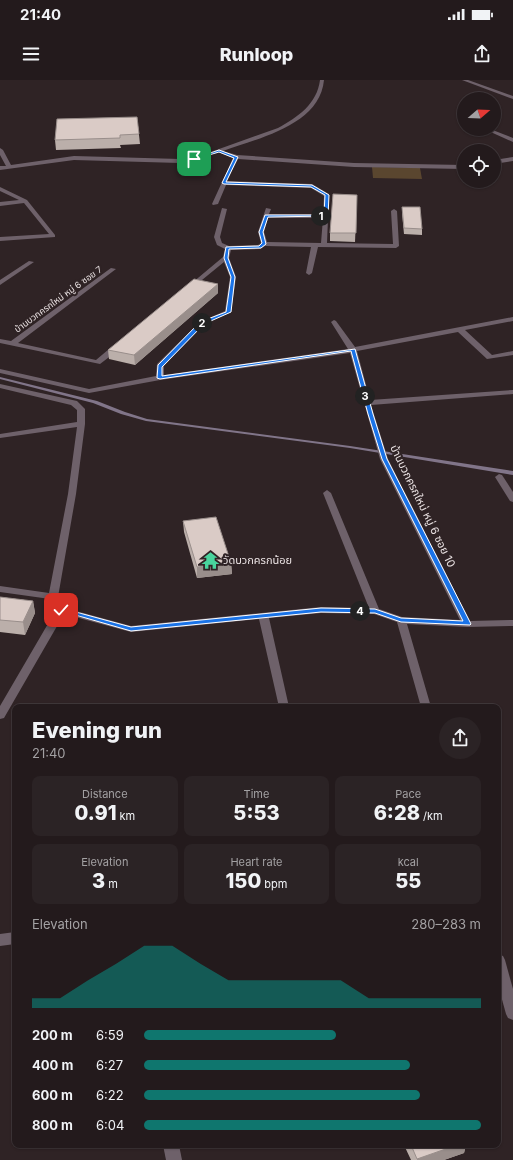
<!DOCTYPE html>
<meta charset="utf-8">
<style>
body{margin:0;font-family:Inter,"Noto Sans Thai",sans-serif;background:#2b2325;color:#f1f3f6;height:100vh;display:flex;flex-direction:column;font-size:15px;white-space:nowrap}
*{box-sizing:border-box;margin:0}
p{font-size:13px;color:#a3a1a3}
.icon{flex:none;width:22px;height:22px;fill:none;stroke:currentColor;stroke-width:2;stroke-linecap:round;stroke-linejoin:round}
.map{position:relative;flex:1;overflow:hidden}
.panel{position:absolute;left:12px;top:624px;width:489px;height:444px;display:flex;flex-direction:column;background:#231a1c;border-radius:8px;box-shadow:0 1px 3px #0004,0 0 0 1px #40383b}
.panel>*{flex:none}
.needle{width:26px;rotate:71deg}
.buttons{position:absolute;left:457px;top:12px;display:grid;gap:8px}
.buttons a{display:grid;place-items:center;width:44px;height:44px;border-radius:50%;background:#231a1c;box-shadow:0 1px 3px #0004,0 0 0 1px #40383b;font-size:20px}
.pin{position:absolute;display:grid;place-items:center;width:34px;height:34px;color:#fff;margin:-17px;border-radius:8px;box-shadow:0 2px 6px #0006}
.km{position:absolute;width:20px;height:20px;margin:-10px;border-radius:50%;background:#222;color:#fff;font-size:11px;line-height:20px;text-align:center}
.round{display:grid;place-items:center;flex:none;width:42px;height:42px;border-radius:21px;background:#2b2325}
.head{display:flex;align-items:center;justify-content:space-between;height:68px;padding:0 20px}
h1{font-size:22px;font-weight:800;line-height:30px}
.figures{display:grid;grid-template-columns:repeat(3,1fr);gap:6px;height:68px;padding:4px 20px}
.figures div{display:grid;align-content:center;border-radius:8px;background:#2b2325;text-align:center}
.figures b{font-size:20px;font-weight:800}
.figures small{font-size:11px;font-weight:400}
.figures p{font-size:11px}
.chart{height:112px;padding:8px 20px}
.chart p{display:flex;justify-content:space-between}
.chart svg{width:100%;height:72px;margin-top:4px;fill:#0f766e;opacity:.7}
ul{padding:0 20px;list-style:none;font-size:13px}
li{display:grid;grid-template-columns:64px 48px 1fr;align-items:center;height:30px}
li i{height:10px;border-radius:5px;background:#0f766e}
.status{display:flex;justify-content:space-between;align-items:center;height:28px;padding:0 20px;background:#231a1c;direction:ltr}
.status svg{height:11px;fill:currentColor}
header{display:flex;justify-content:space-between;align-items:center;height:52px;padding:0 20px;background:#231a1c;font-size:18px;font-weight:800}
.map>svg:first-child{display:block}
.green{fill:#5a462f}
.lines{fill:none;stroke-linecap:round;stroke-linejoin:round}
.stream{fill:#817589;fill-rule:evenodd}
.street{fill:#6e616a;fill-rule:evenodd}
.wall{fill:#bbafaa}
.shaded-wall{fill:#998e8b}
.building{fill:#dacbc6;stroke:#998e8b}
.route{fill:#1a73e8;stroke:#fff}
.labels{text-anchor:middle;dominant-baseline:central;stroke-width:4;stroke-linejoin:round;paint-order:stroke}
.far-street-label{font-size:9px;fill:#eae2e3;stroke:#2f2325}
.street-label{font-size:11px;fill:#eae2e3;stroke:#2f2325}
.poi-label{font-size:11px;fill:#eae2e3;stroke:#2f2325;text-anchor:start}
</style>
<div class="status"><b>21:40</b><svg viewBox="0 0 49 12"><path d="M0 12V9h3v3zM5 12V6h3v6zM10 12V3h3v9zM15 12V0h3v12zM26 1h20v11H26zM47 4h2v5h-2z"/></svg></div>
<header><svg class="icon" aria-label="menu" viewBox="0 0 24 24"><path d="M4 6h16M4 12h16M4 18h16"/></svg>Runloop<svg class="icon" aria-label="share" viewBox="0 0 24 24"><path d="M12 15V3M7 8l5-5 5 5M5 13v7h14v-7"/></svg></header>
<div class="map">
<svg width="513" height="1080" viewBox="0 0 513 1080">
<rect width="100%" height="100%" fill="#2f2325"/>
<!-- green -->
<path class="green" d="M 372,87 L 420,88 L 422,99 L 373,98 Z"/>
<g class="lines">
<!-- stream -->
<path class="stream" d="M 0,297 L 97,321 L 125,332 L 147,339 L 350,366 L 513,391 L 513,395 L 350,368 L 146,341 L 121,334 L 93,323 L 0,299 Z"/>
<!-- street -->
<g class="street">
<path d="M 320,0 L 324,0 C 320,45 259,58 223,71 L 237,75 L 354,83 L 464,85 L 464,89 L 354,87 L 238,79 L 227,101 L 312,104 L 329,114 L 327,163 L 393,164 L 391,131 L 394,129 L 397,131 L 399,166 L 396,168 L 318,167 L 312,193 L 309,195 L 306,193 L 311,167 L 265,166 L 260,169 L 231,170 L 229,178 L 236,197 L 231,232 L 204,244 L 164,286 L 164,295 L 348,269 L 331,242 L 334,240 L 336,241 L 355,267 L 513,237 L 513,241 L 465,250 L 492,275 L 513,271 L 513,275 L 487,279 L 458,252 L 357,271 L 370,320 L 513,310 L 513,314 L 371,325 L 388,379 L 470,541 L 513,540 L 513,546 L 467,547 L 407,544 L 431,627 L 421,627 L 397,542 L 374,534 L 321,533 L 269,538 L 289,627 L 279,627 L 259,539 L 131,552 L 64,534 L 4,638 L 0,639 L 0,626 L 56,530 L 50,519 L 0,512 L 0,506 L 49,513 L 68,414 L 77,347 L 0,358 L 0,354 L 77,342 L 77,330 L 71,325 L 0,308 L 0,304 L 77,321 L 85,329 L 85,344 L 76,414 L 58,517 L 65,528 L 131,546 L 321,527 L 369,528 L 323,413 L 327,410 L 331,413 L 379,529 L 402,537 L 460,540 L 380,379 L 350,273 L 160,300 L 89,313 L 0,293 L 0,289 L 89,309 L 156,296 L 157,284 L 200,242 L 225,231 L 230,197 L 224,182 L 191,209 L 186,208 L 223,177 L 225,169 L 217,165 L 214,157 L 222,128 L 227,129 L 220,157 L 222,163 L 229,166 L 258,165 L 261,163 L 258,152 L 266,128 L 271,129 L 269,134 L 323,134 L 324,116 L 311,108 L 226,105 L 218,124 L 213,125 L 212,124 L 233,78 L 218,72 L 197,80 L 180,83 L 74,80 L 0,90 L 0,86 L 6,86 L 0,75 L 0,68 L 3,70 L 11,85 L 74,76 L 180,79 L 194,78 L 278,48 C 298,37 317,24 320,0 ZM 268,138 L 323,138 L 321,163 L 267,162 L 264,152 Z"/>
<path d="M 462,0 L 468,0 L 513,16 L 513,19 Z"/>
<path d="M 484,49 L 490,49 L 513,58 L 513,62 Z"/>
<path d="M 513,77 L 513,81 L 494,84 L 494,80 Z"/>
<path d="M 0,107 L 27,120 L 55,155 L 55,157 L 0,161 L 0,157 L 49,154 L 24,123 L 0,126 L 0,122 L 19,120 L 0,111 Z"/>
<path d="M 29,181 L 34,182 L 0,205 L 0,200 Z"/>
<path d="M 111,188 L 116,189 L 18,263 L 96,280 L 115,264 L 121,264 L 121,268 L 100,284 L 0,263 L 0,259 L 11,261 Z"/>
<path d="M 499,394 L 502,395 L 513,412 L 513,422 L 510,421 L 495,397 Z"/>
<path d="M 15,852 L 15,864 L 0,866 L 0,854 Z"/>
<path d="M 498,874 L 503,876 L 505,880 L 513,909 L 513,940 L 508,938 L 506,934 L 498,905 Z"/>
<path d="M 163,1065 L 179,1065 L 182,1080 L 166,1080 Z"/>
</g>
</g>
<!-- wall -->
<g class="wall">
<path d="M 137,37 L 140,64 L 120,65 L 121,68 L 56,70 L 55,60 Z"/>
<path d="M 357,115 L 355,162 L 330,161 L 330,153 Z"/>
<path d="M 402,127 L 422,149 L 422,155 L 404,154 L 402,133 Z"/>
<path d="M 218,204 L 218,213 L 135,285 L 109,279 L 108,270 Z"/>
<path d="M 183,441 L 231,483 L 232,494 L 197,498 L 184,452 Z"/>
<path d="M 0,517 L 33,521 L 35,533 L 25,555 L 0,552 Z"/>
<path d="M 404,1065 L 466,1065 L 464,1073 L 444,1080 L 411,1080 Z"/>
</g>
<!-- shaded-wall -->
<g class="shaded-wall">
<path d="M 218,204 L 218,213 L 135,285 L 134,275 Z"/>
<path d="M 231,483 L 232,494 L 197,498 L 197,487 Z"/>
<path d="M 33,521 L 35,533 L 25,555 L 23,542 Z"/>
<path d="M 457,1065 L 466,1065 L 464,1073 L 444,1080 L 417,1080 L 417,1079 Z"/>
</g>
<!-- building -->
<g class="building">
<path d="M 137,37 L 139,54 L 120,55 L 120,58 L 55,60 L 57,39 Z"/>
<path d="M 333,114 L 357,115 L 356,153 L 330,153 Z"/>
<path d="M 402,127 L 420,127 L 422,149 L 404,148 Z"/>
<path d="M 194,199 L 218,204 L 134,275 L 108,270 Z"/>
<path d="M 216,437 L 231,483 L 197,487 L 183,441 Z"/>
<path d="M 0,517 L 33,521 L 23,542 L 0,540 Z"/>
<path d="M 411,1065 L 457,1065 L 417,1079 Z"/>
</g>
<!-- route -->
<path class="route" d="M 219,70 L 238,77 L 226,102 L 312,105 L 329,115 L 328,136 L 268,137 L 263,152 L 266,164 L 261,168 L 229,169 L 228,178 L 235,197 L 231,232 L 204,244 L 162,287 L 162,296 L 355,269 L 373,334 L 387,379 L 471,544 L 470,545 L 401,542 L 375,533 L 321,532 L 131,551 L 58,530 L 61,528 L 131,547 L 321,528 L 375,529 L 401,538 L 463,541 L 382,379 L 368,334 L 351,271 L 160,299 L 157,298 L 158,285 L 200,242 L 226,232 L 231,197 L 224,178 L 226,167 L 259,166 L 262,163 L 259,152 L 265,135 L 324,135 L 325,115 L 311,107 L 224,104 L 222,103 L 234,78 L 219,72 L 196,79 L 193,79 Z"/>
<!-- icons -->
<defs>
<symbol id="temple-bare" viewBox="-9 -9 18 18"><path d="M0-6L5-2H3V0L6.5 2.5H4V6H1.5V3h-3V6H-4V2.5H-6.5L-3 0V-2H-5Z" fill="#49d49d" stroke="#2f2325" stroke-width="2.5" paint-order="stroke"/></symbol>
</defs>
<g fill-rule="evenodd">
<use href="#temple-bare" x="198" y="468" width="25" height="25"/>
</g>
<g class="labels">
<!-- far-street labels -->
<g class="far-street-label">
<text transform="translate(58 219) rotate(-36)">บ้านบวกครกใหม่ หมู่ 6 ซอย 7</text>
</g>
<!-- street labels -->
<g class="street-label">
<text transform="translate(423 426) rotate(64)">บ้านบวกครกใหม่ หมู่ 6 ซอย 10</text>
</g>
<!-- poi labels -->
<g class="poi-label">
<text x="223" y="480">วัดบวกครกน้อย</text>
</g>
</g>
</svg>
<div class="buttons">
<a><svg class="needle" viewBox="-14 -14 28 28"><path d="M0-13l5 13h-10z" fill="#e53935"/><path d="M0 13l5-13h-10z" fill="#a3a1a3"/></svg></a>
<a><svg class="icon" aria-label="locate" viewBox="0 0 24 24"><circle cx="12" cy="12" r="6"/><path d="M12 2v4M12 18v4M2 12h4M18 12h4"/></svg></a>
</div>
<div class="pin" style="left:194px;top:79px;background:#1e9e55"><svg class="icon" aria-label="arrive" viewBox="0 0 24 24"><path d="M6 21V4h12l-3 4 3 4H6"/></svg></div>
<div class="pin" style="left:61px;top:530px;background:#d93025"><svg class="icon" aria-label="check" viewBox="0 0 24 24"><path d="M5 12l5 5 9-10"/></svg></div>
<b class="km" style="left:321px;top:136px">1</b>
<b class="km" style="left:202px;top:243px">2</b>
<b class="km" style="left:365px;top:316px">3</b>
<b class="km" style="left:360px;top:531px">4</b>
<section class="panel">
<div class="head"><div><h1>Evening run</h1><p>21:40</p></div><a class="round"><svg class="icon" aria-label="share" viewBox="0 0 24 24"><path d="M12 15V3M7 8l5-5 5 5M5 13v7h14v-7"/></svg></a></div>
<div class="figures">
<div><p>Distance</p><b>0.91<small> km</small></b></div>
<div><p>Time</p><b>5:53</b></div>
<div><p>Pace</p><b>6:28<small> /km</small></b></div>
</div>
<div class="figures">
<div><p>Elevation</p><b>3<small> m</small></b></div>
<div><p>Heart rate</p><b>150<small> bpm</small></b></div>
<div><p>kcal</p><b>55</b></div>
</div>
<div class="chart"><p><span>Elevation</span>280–283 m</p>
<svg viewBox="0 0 160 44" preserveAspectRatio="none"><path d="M0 44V38L10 38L20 27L30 17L40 6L50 6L60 17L70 27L80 27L90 27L100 27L110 27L120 38L130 38L140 38L150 38L160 38V44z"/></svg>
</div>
<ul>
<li><b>200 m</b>6:59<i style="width:57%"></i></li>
<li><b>400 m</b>6:27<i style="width:79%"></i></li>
<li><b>600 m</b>6:22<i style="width:82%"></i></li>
<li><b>800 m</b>6:04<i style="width:100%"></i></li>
</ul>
</section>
</div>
